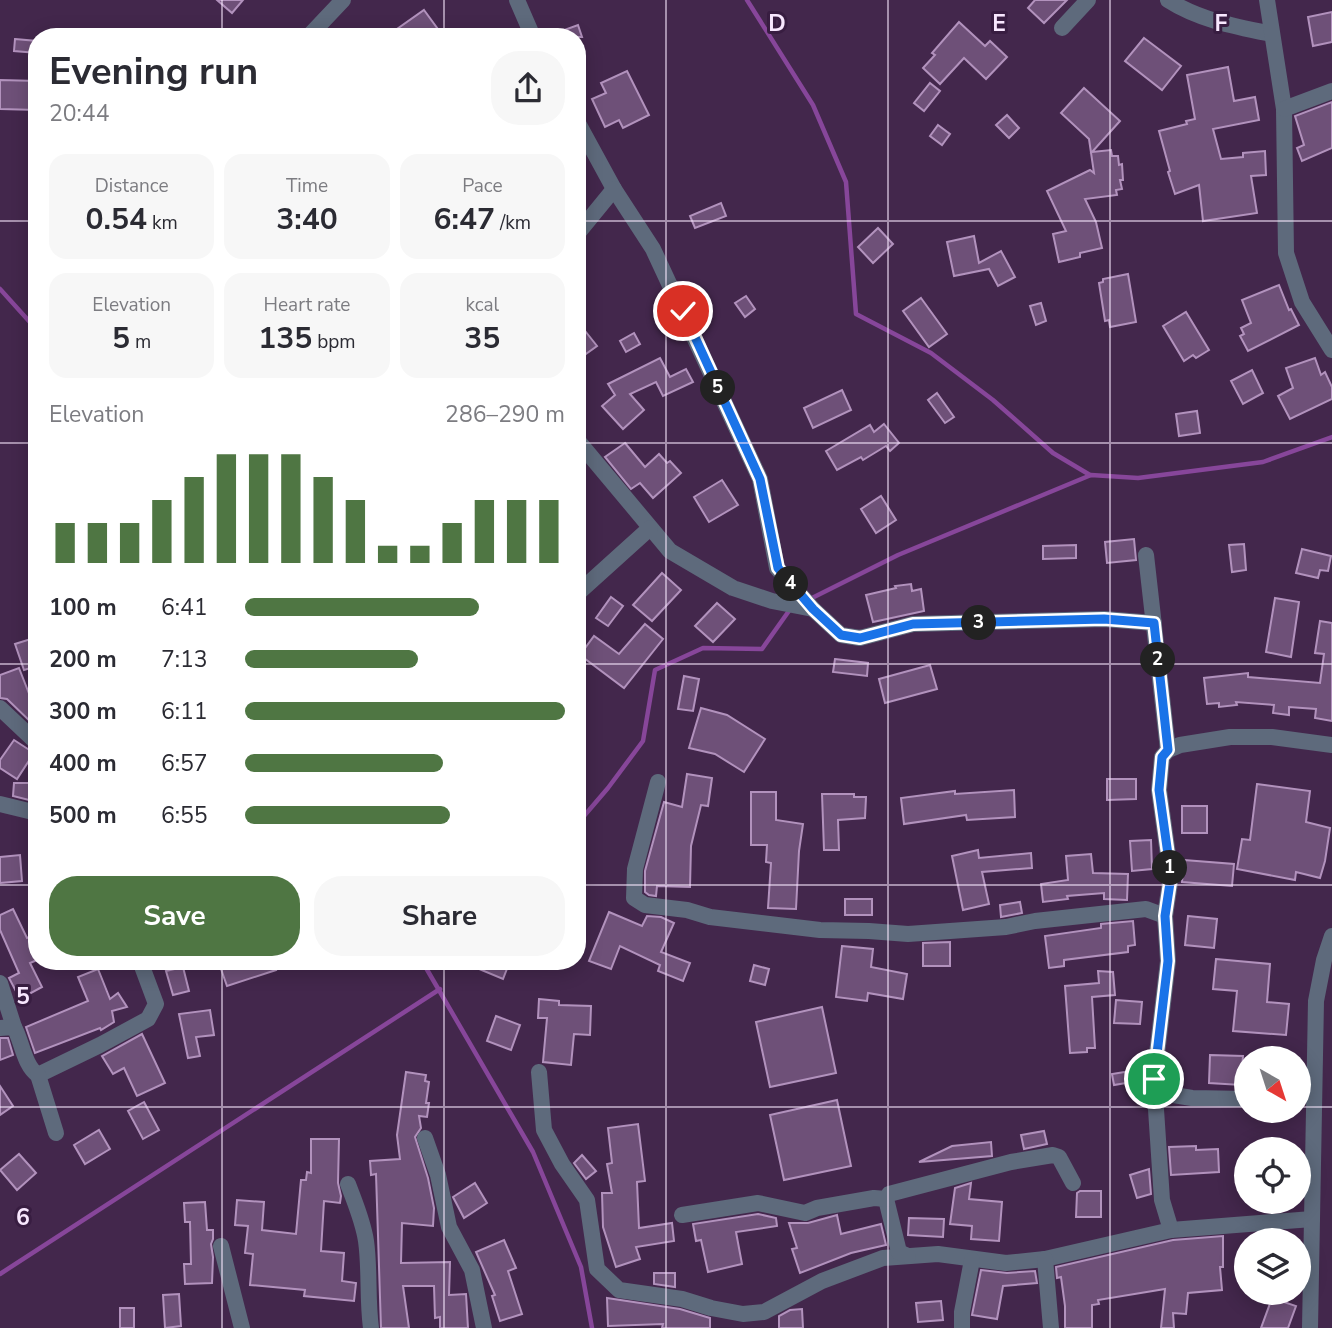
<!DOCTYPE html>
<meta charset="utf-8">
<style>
body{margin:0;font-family:"Nunito Sans",sans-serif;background:#f7f7f7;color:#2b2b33;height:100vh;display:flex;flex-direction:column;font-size:26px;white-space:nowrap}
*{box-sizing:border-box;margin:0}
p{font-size:23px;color:#7c7c81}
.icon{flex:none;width:38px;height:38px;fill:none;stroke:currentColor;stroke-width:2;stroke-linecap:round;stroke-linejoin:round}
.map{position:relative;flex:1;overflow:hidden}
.sheet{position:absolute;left:28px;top:28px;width:558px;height:942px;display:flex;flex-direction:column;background:#fff;border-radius:28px;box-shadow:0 4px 18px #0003}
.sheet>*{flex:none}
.needle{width:46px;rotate:141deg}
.tools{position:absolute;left:1234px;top:1046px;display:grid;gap:14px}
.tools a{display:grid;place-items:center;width:77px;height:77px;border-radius:50%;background:#fff;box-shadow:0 4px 18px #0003;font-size:35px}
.pin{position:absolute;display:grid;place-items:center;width:60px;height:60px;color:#fff;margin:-30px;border:4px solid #fff;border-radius:50%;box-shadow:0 2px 7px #0007}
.km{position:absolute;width:35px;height:35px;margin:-18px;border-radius:50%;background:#222;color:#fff;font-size:19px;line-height:35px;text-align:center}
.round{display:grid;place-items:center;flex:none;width:74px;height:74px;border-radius:28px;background:#f7f7f7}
.headline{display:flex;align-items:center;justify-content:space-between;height:119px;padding:0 21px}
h1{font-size:38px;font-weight:700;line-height:52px}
.stats{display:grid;grid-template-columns:repeat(3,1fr);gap:10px;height:119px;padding:7px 21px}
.stats div{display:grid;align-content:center;border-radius:18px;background:#f7f7f7;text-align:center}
.stats b{font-size:30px;font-weight:700}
.stats small{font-size:19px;font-weight:400}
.stats p{font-size:19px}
.chart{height:196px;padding:14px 21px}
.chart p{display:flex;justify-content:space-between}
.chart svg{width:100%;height:126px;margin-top:7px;stroke:#4f7643;stroke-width:6}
.cta{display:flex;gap:14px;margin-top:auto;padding:14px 21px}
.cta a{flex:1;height:80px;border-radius:28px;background:#4f7643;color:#fff;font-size:28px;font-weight:700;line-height:80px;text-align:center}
.cta a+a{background:#f7f7f7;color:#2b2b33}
ul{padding:0 21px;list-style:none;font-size:23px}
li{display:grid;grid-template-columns:112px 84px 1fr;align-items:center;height:52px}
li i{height:18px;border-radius:9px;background:#4f7643}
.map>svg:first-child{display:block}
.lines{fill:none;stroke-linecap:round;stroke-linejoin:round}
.stream{stroke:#87469a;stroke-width:4.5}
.building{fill:#6e5078;stroke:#b292bd;stroke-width:2}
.minor{stroke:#5e6a7c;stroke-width:16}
.route-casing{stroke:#fff;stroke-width:14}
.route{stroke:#1a73e8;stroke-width:9}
.grid{fill:none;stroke:#f8e7fe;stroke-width:2;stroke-opacity:0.55}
.grid-label{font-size:23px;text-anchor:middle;font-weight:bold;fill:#f8e7fe;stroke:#381d41;stroke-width:6;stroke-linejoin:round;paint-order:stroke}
</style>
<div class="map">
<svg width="1332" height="1328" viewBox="0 0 1332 1328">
<rect width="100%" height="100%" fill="#43274c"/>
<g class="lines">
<!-- stream -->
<g class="stream">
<path d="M 747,0 L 813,105 L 846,182 L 856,314 L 931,353 L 993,400 L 1053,453 L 1090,475"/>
<path d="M 0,289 L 37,330"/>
<path d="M 808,600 L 898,555 L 1091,475 L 1138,478 L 1263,462 L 1332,437"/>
<path d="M 578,823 L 608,788 L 643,741 L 655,670 L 703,648 L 762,649 L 791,608"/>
<path d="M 422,961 L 533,1152 L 581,1267 L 592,1328"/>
<path d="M 0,1274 L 440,989"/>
</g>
</g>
<!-- building -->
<g class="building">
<path d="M 217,0 L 243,0 L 232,13 Z"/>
<path d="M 1035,0 L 1067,0 L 1044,23 L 1028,8 Z"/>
<path d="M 424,10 L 440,32 L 435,37 L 403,37 L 397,29 Z"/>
<path d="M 1332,12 L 1332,42 L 1313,46 L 1308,17 Z"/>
<path d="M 959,22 L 985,46 L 990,41 L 1007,57 L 986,79 L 964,58 L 940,84 L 923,68 L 935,55 L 932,53 Z"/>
<path d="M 578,25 L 582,37 L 549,37 L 548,36 Z"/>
<path d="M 1144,38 L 1181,66 L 1162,90 L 1125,61 Z"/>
<path d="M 15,39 L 37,41 L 37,53 L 14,51 Z"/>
<path d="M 1228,67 L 1234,101 L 1255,97 L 1259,120 L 1213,129 L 1221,159 L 1243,157 L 1243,153 L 1265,151 L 1266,175 L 1251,176 L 1257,213 L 1203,221 L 1199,185 L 1175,194 L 1168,172 L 1170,171 L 1159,131 L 1187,124 L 1186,121 L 1195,119 L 1187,75 Z"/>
<path d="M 627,71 L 649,115 L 623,128 L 619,120 L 605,127 L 592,99 L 606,93 L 601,83 Z"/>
<path d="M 0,80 L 37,81 L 37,110 L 0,109 Z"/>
<path d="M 930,83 L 940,91 L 924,111 L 914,103 Z"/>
<path d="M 1084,88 L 1120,121 L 1092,152 L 1111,150 L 1112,156 L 1118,156 L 1119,165 L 1122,164 L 1123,180 L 1120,180 L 1122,189 L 1116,190 L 1117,195 L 1085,199 L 1096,222 L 1102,248 L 1080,253 L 1080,257 L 1059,262 L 1053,234 L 1066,231 L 1047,191 L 1090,170 L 1094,173 L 1089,139 L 1061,113 Z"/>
<path d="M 1332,102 L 1332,148 L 1302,161 L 1297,148 L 1304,145 L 1295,116 Z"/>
<path d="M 1007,115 L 1019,128 L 1009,138 L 996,125 Z"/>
<path d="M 938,125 L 950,134 L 942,145 L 930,136 Z"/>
<path d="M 721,203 L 726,216 L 695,228 L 690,216 Z"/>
<path d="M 878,228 L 893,244 L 873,263 L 858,247 Z"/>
<path d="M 974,236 L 979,263 L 1001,251 L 1015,277 L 998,286 L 989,269 L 954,276 L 947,242 Z"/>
<path d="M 1128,274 L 1136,322 L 1110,327 L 1109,320 L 1105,321 L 1099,283 L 1103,282 L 1103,279 Z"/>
<path d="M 1279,285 L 1289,310 L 1291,309 L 1299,325 L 1248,351 L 1240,336 L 1244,334 L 1241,328 L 1251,323 L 1242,300 Z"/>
<path d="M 746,296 L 755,309 L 745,317 L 735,303 Z"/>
<path d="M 921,298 L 947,334 L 929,347 L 903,311 Z"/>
<path d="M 1041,303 L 1046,321 L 1036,325 L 1030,306 Z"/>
<path d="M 1186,312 L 1209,350 L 1196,358 L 1193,355 L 1184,361 L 1163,326 Z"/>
<path d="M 578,322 L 597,346 L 583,356 L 578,348 Z"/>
<path d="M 634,333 L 640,344 L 626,352 L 620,341 Z"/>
<path d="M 660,358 L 670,377 L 686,369 L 693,382 L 663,396 L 656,382 L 630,394 L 644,410 L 623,429 L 602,406 L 615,395 L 608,384 Z"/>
<path d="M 1315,358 L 1321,375 L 1325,372 L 1332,387 L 1332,399 L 1290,419 L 1278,396 L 1293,388 L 1286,368 Z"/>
<path d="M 1252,370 L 1263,393 L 1243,404 L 1231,381 Z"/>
<path d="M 842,390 L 851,410 L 813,428 L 804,408 Z"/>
<path d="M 937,393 L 954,417 L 945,423 L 928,400 Z"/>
<path d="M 1197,411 L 1200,433 L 1179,436 L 1176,414 Z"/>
<path d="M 884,424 L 899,443 L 890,451 L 886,446 L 863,460 L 861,457 L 837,470 L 826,451 L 870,425 L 874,432 Z"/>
<path d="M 625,443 L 645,467 L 659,454 L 667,463 L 670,461 L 681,473 L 653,498 L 640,483 L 631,489 L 605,457 Z"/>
<path d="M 722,480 L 738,505 L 709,522 L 694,497 Z"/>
<path d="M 881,496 L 896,520 L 876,533 L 861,509 Z"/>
<path d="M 1134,539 L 1136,560 L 1107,563 L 1105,542 Z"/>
<path d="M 1244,544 L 1246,570 L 1232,572 L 1229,545 Z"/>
<path d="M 1076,545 L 1076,558 L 1043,559 L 1043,546 Z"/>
<path d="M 1302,549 L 1331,556 L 1328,571 L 1320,570 L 1318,578 L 1296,573 Z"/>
<path d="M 662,573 L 681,590 L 652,621 L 633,605 Z"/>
<path d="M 911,584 L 912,591 L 921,589 L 924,611 L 873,622 L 866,595 L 896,588 L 895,586 Z"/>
<path d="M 611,597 L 623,606 L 608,626 L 596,618 Z"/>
<path d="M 1275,598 L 1299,602 L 1291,657 L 1266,652 Z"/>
<path d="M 717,603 L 735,619 L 713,642 L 695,626 Z"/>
<path d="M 1320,621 L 1332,623 L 1332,721 L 1315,718 L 1316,709 L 1289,707 L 1289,715 L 1273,713 L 1274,705 L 1236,702 L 1237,705 L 1219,707 L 1219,703 L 1207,704 L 1204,678 L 1248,673 L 1248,677 L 1320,683 L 1324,654 L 1315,653 Z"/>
<path d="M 645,624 L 663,639 L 624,688 L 580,655 L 594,636 L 619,654 Z"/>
<path d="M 37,637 L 37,666 L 24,670 L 15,644 Z"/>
<path d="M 835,659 L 868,663 L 867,676 L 833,672 Z"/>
<path d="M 930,665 L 937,689 L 885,703 L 879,679 Z"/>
<path d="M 19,668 L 37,714 L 37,728 L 7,699 L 0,698 L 0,675 Z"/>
<path d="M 684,676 L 699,679 L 693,711 L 678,709 Z"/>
<path d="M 701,708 L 727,715 L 765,739 L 744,772 L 715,754 L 689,748 Z"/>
<path d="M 14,740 L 34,753 L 17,779 L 0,768 L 0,760 Z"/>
<path d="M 687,774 L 712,778 L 708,806 L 701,805 L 691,846 L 690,887 L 657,886 L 656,896 L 649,895 L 645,892 L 645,871 L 664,802 L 682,807 Z"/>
<path d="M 1107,779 L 1136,779 L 1136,799 L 1107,800 Z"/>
<path d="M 14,783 L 37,783 L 37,802 L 13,796 Z"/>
<path d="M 1257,784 L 1310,791 L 1306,822 L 1330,828 L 1325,861 L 1320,878 L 1296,872 L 1295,880 L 1237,869 L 1242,839 L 1250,840 Z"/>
<path d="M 1014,790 L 1015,817 L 967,820 L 966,815 L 904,824 L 901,798 L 955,791 L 955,794 Z"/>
<path d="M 751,792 L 776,792 L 776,820 L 803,824 L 799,851 L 796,909 L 768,908 L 771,863 L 766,862 L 767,845 L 751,845 Z"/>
<path d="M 822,794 L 854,794 L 854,797 L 866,797 L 865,818 L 838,820 L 839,850 L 824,850 Z"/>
<rect x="1182" y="806" width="25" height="27"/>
<path d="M 1151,840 L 1152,869 L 1132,871 L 1130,841 Z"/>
<path d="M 978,850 L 979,858 L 1031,853 L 1032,868 L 982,872 L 989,904 L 963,910 L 952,856 Z"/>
<path d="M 1091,854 L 1093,873 L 1128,874 L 1127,900 L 1104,899 L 1104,893 L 1067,896 L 1068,899 L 1043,902 L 1041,884 L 1068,880 L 1066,856 Z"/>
<path d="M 20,855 L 22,881 L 0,883 L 0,857 Z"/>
<path d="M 1184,860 L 1234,864 L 1232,886 L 1182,882 Z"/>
<rect x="845" y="899" width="27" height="16"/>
<path d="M 1020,902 L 1022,913 L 1001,917 L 1000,905 Z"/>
<path d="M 13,909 L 27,938 L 37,934 L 37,960 L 30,963 L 42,987 L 20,999 L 9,978 L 19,973 L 0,930 L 0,915 Z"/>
<path d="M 609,912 L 642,926 L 647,916 L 661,917 L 674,923 L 661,952 L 690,963 L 683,981 L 658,971 L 660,965 L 620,946 L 611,969 L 589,961 Z"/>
<path d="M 1188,916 L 1217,919 L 1214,948 L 1185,945 Z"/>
<path d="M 1133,921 L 1135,945 L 1128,946 L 1128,952 L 1064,960 L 1064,966 L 1049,968 L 1045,936 L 1101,928 L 1101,924 Z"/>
<path d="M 950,942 L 950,966 L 923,966 L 923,943 Z"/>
<path d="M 842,946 L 873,949 L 871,967 L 907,974 L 903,999 L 868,993 L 867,1001 L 836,997 Z"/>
<path d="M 1216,959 L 1270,964 L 1267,1002 L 1289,1004 L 1286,1035 L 1233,1031 L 1237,991 L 1213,989 Z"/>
<path d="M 222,961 L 273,961 L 276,970 L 227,986 L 221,969 L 224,968 Z"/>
<path d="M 460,961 L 510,961 L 503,979 Z"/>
<path d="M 754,965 L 769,969 L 765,985 L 750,981 Z"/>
<path d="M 183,967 L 189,991 L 173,995 L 166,971 Z"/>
<path d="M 98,969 L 110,999 L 118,993 L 127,1007 L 112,1011 L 114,1022 L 101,1030 L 100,1028 L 35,1053 L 26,1027 L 88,1001 L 78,977 Z"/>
<path d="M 1098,971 L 1113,972 L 1115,995 L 1092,997 L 1095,1048 L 1087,1048 L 1087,1052 L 1070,1053 L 1065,986 L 1099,983 Z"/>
<path d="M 539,999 L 559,1001 L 559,1005 L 591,1006 L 590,1035 L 574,1034 L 571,1065 L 543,1062 L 547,1018 L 538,1018 Z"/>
<path d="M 1116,1000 L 1142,1002 L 1140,1024 L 1114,1023 Z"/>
<path d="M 822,1007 L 836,1073 L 770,1087 L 756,1022 Z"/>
<path d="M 210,1010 L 214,1035 L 196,1037 L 200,1056 L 188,1058 L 179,1014 Z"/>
<path d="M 496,1016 L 520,1025 L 511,1050 L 487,1041 Z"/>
<path d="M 142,1034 L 165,1083 L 137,1096 L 124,1068 L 113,1074 L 102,1056 Z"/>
<path d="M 0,1038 L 8,1038 L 13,1055 L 0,1060 Z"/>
<path d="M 1210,1055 L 1243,1056 L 1241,1085 L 1209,1083 Z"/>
<path d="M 1137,1070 L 1138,1081 L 1114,1085 L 1112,1074 Z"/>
<path d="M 406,1072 L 426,1075 L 425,1081 L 429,1082 L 426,1103 L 429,1103 L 427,1117 L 419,1116 L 421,1128 L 415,1137 L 428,1178 L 434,1208 L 433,1226 L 402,1223 L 401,1263 L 450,1262 L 449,1295 L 466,1294 L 468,1328 L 440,1328 L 440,1317 L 435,1318 L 434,1286 L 403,1286 L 409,1328 L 381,1328 L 376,1174 L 371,1175 L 370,1161 L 400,1159 L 397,1135 Z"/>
<path d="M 0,1086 L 13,1106 L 0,1115 Z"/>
<path d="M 837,1100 L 851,1166 L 784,1180 L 770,1115 Z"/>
<path d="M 144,1102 L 159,1130 L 143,1139 L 128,1111 Z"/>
<path d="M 638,1124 L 645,1181 L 637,1182 L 639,1228 L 672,1223 L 674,1241 L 636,1247 L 640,1259 L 616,1267 L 603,1227 L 602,1193 L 612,1193 L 607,1164 L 612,1163 L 608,1128 Z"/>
<path d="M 99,1130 L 110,1149 L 85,1164 L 74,1145 Z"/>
<path d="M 1044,1131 L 1047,1144 L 1024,1149 L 1021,1135 Z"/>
<path d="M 311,1139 L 339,1139 L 338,1183 L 341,1196 L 340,1203 L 324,1201 L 321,1251 L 344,1253 L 342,1281 L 356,1283 L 354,1301 L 304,1296 L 305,1290 L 250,1285 L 253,1254 L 245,1253 L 248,1226 L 235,1225 L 237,1200 L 264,1202 L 262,1230 L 296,1234 L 301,1180 L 306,1180 L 307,1172 L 311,1173 Z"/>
<path d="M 991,1142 L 992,1156 L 919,1162 L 952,1146 Z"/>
<path d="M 1196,1146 L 1196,1150 L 1218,1149 L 1219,1172 L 1171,1175 L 1169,1147 Z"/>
<path d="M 19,1154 L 36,1173 L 17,1190 L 0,1170 Z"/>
<path d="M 582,1155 L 596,1171 L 586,1179 L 574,1163 Z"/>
<path d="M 1149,1169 L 1151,1194 L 1137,1198 L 1130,1175 Z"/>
<path d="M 475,1183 L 487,1203 L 464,1218 L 453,1197 Z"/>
<path d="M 971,1183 L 969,1199 L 1002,1202 L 999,1241 L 971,1239 L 972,1226 L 950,1224 L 955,1188 Z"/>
<path d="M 1080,1191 L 1101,1191 L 1101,1217 L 1076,1217 L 1077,1193 Z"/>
<path d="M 205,1202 L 207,1230 L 213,1230 L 213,1239 L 211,1244 L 213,1257 L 212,1283 L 185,1284 L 184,1264 L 191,1264 L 190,1222 L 185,1222 L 184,1203 Z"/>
<path d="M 758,1214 L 776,1218 L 777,1226 L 736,1232 L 742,1264 L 708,1272 L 701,1240 L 696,1241 L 693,1224 Z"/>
<path d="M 837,1215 L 841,1234 L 881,1224 L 886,1245 L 851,1253 L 800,1273 L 792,1249 L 797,1248 L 789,1223 L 808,1223 Z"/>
<path d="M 909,1218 L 944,1219 L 943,1237 L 908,1235 Z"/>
<path d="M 1223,1236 L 1223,1267 L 1220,1267 L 1222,1290 L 1188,1293 L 1186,1314 L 1173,1313 L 1174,1328 L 1161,1328 L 1165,1289 L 1098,1300 L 1099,1304 L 1092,1305 L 1092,1328 L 1065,1328 L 1065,1306 L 1061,1277 L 1057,1278 L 1056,1267 L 1173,1240 Z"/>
<path d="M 504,1240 L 516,1268 L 508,1271 L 522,1314 L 500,1321 L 492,1296 L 495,1295 L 476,1252 Z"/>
<path d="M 981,1270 L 1007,1273 L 1035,1271 L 1037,1283 L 1003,1286 L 997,1319 L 972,1315 Z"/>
<path d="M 654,1273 L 675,1273 L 675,1287 L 654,1284 Z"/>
<path d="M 179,1294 L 181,1326 L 165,1328 L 163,1295 Z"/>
<path d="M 607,1298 L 680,1309 L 710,1318 L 710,1328 L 662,1328 L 663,1324 L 608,1326 Z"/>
<path d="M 1272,1298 L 1296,1306 L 1288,1328 L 1261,1328 Z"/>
<path d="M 941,1301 L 943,1320 L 918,1322 L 916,1303 Z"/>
<rect x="120" y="1308" width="14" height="20"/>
<path d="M 802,1309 L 803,1328 L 779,1328 L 779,1316 L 790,1310 Z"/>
</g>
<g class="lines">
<!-- minor -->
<g class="minor">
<path d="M 517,0 L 533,37"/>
<path d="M 1168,0 C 1199,20 1237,27 1272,34"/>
<path d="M 1267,0 L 1284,109 L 1286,253 L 1302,302 L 1332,350"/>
<path d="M 1062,28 L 1088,0"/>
<path d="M 308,37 L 343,0"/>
<path d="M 1284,109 L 1332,91"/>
<path d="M 578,123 L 614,189 L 653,249 L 760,479 L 777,568 L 813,609 L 841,635 L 860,638 L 913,624 L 1104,619 L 1154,623"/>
<path d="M 578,233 L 614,189"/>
<path d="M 578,441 L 670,551 L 733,588 L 772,601 L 813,609"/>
<path d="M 1146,555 L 1168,750"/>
<path d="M 578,593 L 650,528"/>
<path d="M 0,708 L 37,743"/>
<path d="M 658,782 L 635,869 L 634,898 L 645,905 L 687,910 L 710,917 L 820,930 L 869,931 L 908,934 L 1006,927 L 1035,921 L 1146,909 L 1165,916"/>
<path d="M 0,804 L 37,813"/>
<path d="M 0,983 L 14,1027"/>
<path d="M 0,1028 L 14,1027 C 22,1041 24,1066 38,1075 L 100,1045 L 148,1019 L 156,1004 L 140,961"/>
<path d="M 539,1072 L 544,1130 L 562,1164 L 587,1200 L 597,1269 L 619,1290 L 682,1299 L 711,1308 L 743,1314 L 764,1312 L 822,1281 L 883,1258 L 938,1254 L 1006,1263 L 1045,1259 L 1171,1230 L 1312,1219"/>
<path d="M 38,1075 L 56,1133"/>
<path d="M 1155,1092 L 1192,1098 L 1246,1099"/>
<path d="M 425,1138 L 438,1175 L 449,1227 L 472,1270 L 484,1328"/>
<path d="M 348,1184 C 355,1203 363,1221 366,1241 C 370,1269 367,1299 371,1328"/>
<path d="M 886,1199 L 899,1252 L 908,1256"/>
<path d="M 682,1215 L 758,1203 L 805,1213 L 817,1208 L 874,1198 L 886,1199 L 889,1194 L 1011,1162 L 1053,1155 L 1059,1157 L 1073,1183"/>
<path d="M 1171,1230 L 1162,1200 L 1154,1079 L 1168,961 L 1165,916 L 1171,876 L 1159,790 L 1162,757 L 1168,750 L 1180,745 L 1230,737 L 1272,737 L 1332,745"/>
<path d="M 221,1246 L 242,1328"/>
<path d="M 1045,1259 L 1051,1328"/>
<path d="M 962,1328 L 962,1312 L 972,1260"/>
<path d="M 1310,1328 L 1316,1001 L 1324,960 L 1332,936"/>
</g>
</g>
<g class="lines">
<defs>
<path id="route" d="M 683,311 L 760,479 L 778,568 L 813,609 L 841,635 L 860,638 L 913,624 L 1104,619 L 1154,623 L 1168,750 L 1162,757 L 1159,790 L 1171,876 L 1165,916 L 1168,961 L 1154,1079"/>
</defs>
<!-- route casing -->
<use href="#route" class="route-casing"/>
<!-- route -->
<use href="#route" class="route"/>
</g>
<!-- grid -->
<path class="grid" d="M 222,0 L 222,37M 444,0 L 444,37M 666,0 L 666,1328M 888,0 L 888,1328M 1110,0 L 1110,1328M 0,221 L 37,221M 578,221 L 1332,221M 0,443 L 37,443M 578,443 L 1332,443M 0,664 L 37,664M 578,664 L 1332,664M 0,885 L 37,885M 578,885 L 1332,885M 222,961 L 222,1328M 444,961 L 444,1328M 0,1107 L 1246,1107M 1298,1107 L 1332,1107"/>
<g class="grid-label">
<text x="777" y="31">D</text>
<text x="999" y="31">E</text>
<text x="1221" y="31">F</text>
<text x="23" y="1004">5</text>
<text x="23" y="1225">6</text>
</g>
</svg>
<div class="tools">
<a><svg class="needle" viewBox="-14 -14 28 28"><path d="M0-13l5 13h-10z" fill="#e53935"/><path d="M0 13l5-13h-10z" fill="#7c7c81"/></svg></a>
<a><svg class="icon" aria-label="locate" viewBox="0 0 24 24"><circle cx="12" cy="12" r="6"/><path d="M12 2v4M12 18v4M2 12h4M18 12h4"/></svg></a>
<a><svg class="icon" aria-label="layers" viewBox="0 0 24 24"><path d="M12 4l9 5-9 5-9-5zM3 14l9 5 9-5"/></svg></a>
</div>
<div class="pin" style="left:1154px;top:1079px;background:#1e9e55"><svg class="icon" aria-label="arrive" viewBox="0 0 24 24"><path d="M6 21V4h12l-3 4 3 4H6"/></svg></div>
<div class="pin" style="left:683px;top:311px;background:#d93025"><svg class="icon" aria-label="check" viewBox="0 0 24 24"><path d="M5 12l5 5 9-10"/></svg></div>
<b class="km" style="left:1170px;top:868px">1</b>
<b class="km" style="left:1158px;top:660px">2</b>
<b class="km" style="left:979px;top:623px">3</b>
<b class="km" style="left:791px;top:584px">4</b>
<b class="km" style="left:718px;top:388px">5</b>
<section class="sheet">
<div class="headline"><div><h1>Evening run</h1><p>20:44</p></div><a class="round"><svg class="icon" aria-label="share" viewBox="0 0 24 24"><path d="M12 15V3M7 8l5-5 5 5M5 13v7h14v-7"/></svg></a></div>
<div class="stats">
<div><p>Distance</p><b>0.54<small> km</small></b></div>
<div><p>Time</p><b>3:40</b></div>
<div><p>Pace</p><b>6:47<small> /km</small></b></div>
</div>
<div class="stats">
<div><p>Elevation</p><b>5<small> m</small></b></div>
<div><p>Heart rate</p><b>135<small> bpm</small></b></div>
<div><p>kcal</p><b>35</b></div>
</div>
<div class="chart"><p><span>Elevation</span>286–290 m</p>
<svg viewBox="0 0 160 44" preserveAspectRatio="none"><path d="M5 44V30M15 44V30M25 44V30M35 44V22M45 44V14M55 44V6M65 44V6M75 44V6M85 44V14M95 44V22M105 44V38M115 44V38M125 44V30M135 44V22M145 44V22M155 44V22"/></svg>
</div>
<ul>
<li><b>100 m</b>6:41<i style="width:73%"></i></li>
<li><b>200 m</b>7:13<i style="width:54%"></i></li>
<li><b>300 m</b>6:11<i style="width:100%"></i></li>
<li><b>400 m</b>6:57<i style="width:62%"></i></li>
<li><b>500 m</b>6:55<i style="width:64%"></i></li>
</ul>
<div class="cta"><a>Save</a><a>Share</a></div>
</section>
</div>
